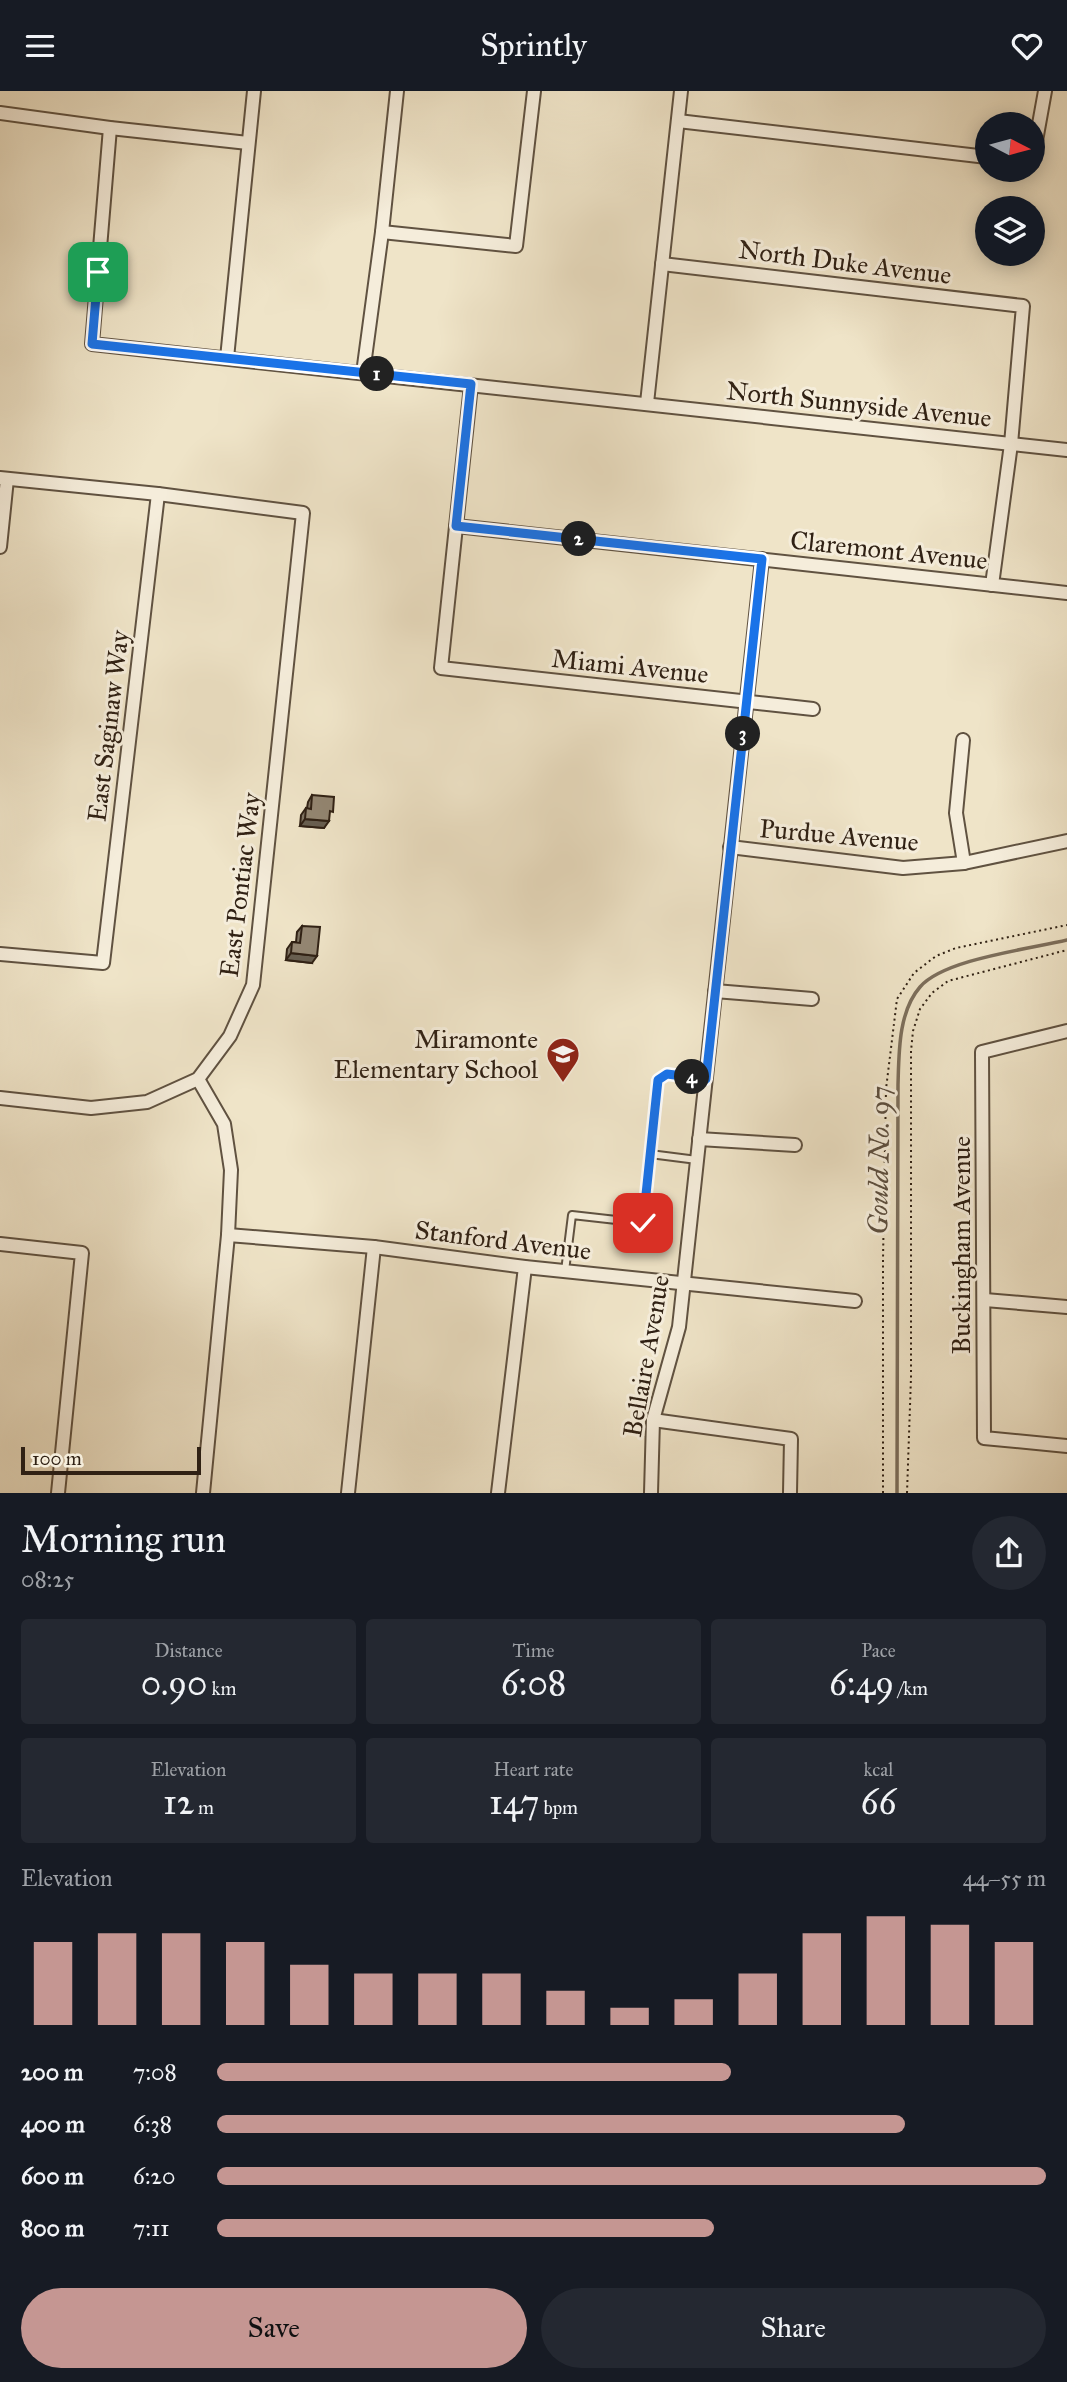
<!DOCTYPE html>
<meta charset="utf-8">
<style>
body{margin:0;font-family:"IM FELL Great Primer",serif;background:#242831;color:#f1f3f6;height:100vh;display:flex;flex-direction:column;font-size:26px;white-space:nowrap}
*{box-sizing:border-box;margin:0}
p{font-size:23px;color:#9ea1a6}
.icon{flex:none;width:38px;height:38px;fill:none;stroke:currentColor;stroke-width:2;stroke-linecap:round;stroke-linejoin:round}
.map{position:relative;height:1402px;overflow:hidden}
.panel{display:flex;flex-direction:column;background:#171b24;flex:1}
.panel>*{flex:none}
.needle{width:46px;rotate:96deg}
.buttons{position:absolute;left:975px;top:21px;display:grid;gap:14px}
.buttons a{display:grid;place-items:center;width:70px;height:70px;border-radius:50%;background:#171b24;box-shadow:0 4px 18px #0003;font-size:35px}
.scale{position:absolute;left:21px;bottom:18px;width:180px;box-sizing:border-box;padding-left:7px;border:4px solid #302114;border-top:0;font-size:19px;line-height:24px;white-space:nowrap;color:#302114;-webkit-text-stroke:5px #f5eddb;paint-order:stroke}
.pin{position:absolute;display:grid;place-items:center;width:60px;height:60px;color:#fff;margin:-30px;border-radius:14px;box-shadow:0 4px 10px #0006}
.km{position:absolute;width:35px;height:35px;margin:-18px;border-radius:50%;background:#222;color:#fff;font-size:19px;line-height:35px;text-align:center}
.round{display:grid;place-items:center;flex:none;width:74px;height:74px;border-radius:37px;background:#242831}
.head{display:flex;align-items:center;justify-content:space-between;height:119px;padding:0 21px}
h1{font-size:38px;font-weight:600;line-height:52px}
.stats{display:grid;grid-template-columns:repeat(3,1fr);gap:10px;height:119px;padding:7px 21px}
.stats div{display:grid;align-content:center;border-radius:7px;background:#242831;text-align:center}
.stats b{font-size:35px;font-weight:600}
.stats small{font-size:19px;font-weight:400}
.stats p{font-size:19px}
.chart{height:196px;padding:14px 21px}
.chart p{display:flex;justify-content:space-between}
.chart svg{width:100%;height:126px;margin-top:7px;stroke:#c59692;stroke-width:6}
.button{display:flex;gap:14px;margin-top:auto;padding:14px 21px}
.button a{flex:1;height:80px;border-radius:42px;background:#c59692;color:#111;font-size:28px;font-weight:600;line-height:80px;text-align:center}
.button a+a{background:#242831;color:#f1f3f6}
ul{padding:0 21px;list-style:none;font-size:23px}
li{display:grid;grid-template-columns:112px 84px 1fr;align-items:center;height:52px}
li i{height:18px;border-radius:9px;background:#c59692}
header{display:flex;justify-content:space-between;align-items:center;height:91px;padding:0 21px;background:#171b24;font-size:32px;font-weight:600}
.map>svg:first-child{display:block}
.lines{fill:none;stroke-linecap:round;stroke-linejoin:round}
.stream{stroke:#7c6e5b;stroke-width:3.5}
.service-casing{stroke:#605241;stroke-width:10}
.minor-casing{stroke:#605241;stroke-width:16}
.path{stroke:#302114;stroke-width:2;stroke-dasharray:2 3.5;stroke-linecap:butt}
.service{stroke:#f5eddb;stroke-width:6}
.minor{stroke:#f5eddb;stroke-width:12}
.wall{fill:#7e7362;stroke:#302114;stroke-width:2}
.shaded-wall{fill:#675e50;stroke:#302114;stroke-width:2}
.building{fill:#938672;stroke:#302114;stroke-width:2}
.route-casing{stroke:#fff;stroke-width:14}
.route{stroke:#1a73e8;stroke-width:9}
.labels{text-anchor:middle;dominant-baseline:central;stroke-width:6;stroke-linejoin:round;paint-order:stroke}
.street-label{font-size:26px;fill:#302114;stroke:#f5eddb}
.poi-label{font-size:26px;fill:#302114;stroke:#f5eddb;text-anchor:end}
.water-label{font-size:28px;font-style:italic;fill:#5c4e3e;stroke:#f5eddb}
</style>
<header><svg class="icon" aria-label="menu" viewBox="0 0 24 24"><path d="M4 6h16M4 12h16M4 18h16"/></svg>Sprintly<svg class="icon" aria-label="heart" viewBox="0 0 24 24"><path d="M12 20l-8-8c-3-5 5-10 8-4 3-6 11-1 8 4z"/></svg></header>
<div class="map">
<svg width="1067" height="1402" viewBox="0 0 1067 1402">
<rect width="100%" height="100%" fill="#efe4c8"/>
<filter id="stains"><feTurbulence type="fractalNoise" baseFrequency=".00286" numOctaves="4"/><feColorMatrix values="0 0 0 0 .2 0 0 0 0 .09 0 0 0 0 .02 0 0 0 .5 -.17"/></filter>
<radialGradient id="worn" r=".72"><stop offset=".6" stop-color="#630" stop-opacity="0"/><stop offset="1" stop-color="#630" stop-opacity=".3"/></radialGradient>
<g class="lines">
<!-- stream -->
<path class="stream" d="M 897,1402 L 898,994 C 899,963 898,921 920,896 C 944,868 1030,858 1067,849"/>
<defs>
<g id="service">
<path d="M 650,1063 L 697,1069"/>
<path d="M 565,1180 L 572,1124 L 643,1132 L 658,989 L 667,983 L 706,988"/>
</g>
<g id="minor">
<path d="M 0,22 L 110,37 L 248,52"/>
<path d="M 678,30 L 987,66"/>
<path d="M 110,37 L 92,253 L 1067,359"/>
<path d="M 1032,72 L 1045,0"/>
<path d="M 382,141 L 516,155 L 534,0"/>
<path d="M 662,173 L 1023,215 L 1011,353 L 992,494"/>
<path d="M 227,267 L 254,0"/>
<path d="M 363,282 L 382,141 L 397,0"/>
<path d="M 471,294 L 441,577 L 813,618"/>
<path d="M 647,312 L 681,0"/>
<path d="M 0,387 L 158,403 L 303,422 L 253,894 L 230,945 L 198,988 L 147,1011 L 91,1017 L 0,1007"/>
<path d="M 456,435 L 1067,502"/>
<path d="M 0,456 L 7,388"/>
<path d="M 963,649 L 956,722 L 964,772"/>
<path d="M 730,756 L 903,777 L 964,772 L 1067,750"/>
<path d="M 0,863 L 103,872 L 158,403"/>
<path d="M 715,900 L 812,908"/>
<path d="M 1067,940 L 982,961 L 984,1347 L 1067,1355"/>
<path d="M 198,988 L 224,1033 L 231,1079 L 228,1144 L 203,1402"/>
<path d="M 699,1048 L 795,1054"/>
<path d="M 228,1144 L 374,1156 L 525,1176 L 855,1210"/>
<path d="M 0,1153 L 82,1162 L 58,1402"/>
<path d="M 985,1209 L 1067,1216"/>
<path d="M 653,1329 L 791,1348 L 790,1402"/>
<path d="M 348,1402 L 374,1156"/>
<path d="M 498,1402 L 525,1176"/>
<path d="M 651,1402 L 653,1329 L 679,1236 L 762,468"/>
</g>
</defs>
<!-- service casing -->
<use href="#service" class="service-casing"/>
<!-- minor casing -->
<use href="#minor" class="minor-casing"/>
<!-- path -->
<g class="path">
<path d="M 883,1402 L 883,1169 L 886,998 L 897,908 L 914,882 L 936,865 L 956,857 L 1067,834"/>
<path d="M 907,1402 L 911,1286 L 911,960 L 913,940 L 920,918 L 932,902 L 948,890 L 1067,859"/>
</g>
<!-- service -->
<use href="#service" class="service"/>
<!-- minor -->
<use href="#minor" class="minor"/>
</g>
<!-- wall -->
<g class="wall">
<path d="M 312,704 L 329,726 L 324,737 L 300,735 L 301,724 L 306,717 L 307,717 L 308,711 Z"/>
<path d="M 302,835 L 312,872 L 286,869 L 287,858 L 292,851 L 296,851 L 297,841 Z"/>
</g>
<!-- shaded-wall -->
<g class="shaded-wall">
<path d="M 305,728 L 329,730 L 324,737 L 300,735 Z"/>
<path d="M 291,862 L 317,865 L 312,872 L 286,869 Z"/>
</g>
<!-- building -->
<g class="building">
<path d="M 312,704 L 334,706 L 333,721 L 330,720 L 329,730 L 305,728 L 306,717 L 311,718 Z"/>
<path d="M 302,835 L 320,836 L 317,865 L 291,862 L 292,851 L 300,852 Z"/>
</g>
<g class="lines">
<defs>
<path id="route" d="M 98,181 L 92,253 L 471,293 L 456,435 L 762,468 L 706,988 L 667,983 L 658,989 L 643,1132"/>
</defs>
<!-- route casing -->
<use href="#route" class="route-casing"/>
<!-- route -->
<use href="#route" class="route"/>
</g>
<!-- icons -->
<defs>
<symbol id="school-pin" viewBox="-11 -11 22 30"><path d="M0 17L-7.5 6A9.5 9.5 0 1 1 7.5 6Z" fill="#8f2418" stroke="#f5eddb"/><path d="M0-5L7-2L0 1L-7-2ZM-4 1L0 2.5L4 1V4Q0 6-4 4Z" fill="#fff"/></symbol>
</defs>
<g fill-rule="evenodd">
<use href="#school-pin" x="544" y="944" width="38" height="52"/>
</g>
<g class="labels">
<!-- street labels -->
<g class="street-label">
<text transform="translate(845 171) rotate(7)">North Duke Avenue</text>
<text transform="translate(859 313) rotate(6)">North Sunnyside Avenue</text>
<text transform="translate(889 459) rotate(6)">Claremont Avenue</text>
<text transform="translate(630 575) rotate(6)">Miami Avenue</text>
<text transform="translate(108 635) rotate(-83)">East Saginaw Way</text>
<text transform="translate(839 744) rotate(5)">Purdue Avenue</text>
<text transform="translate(240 794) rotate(-83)">East Pontiac Way</text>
<text transform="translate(503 1149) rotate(7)">Stanford Avenue</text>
<text transform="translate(961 1154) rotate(-90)">Buckingham Avenue</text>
<text transform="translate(646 1265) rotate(-80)">Bellaire Avenue</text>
</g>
<!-- poi labels -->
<g class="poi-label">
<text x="538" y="948">Miramonte<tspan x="538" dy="30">Elementary School</tspan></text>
</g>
<!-- water labels -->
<g class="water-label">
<text transform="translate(879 1069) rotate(-89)">Gould No. 97</text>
</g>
</g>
<rect width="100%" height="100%" filter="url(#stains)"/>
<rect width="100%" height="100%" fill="url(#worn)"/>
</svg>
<div class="buttons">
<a><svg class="needle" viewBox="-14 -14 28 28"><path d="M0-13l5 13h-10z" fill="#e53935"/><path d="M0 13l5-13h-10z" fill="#9ea1a6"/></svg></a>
<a><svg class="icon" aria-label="layers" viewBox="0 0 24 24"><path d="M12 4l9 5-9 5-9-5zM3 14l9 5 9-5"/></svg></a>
</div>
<div class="scale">100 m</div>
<div class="pin" style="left:98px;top:181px;background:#1e9e55"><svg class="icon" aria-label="arrive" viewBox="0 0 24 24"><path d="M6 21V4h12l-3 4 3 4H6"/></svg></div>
<div class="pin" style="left:643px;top:1132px;background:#d93025"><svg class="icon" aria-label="check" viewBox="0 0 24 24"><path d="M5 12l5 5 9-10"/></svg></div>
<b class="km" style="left:377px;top:283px">1</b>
<b class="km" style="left:579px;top:448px">2</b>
<b class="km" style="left:743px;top:643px">3</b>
<b class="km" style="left:692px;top:986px">4</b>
</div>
<section class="panel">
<div class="head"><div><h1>Morning run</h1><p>08:25</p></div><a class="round"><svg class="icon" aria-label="share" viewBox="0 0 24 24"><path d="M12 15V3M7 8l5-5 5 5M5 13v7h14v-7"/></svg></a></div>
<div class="stats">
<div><p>Distance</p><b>0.90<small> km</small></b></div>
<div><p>Time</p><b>6:08</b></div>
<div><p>Pace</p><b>6:49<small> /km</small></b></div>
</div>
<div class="stats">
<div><p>Elevation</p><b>12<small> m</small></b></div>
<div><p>Heart rate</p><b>147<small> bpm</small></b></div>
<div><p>kcal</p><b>66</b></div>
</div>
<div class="chart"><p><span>Elevation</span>44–55 m</p>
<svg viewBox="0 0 160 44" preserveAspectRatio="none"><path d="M5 44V15M15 44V12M25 44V12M35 44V15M45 44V23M55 44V26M65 44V26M75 44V26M85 44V32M95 44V38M105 44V35M115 44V26M125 44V12M135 44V6M145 44V9M155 44V15"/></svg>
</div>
<ul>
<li><b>200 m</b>7:08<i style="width:62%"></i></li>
<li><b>400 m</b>6:38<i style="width:83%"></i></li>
<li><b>600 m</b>6:20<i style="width:100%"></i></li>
<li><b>800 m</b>7:11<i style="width:60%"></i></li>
</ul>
<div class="button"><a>Save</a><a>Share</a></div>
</section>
